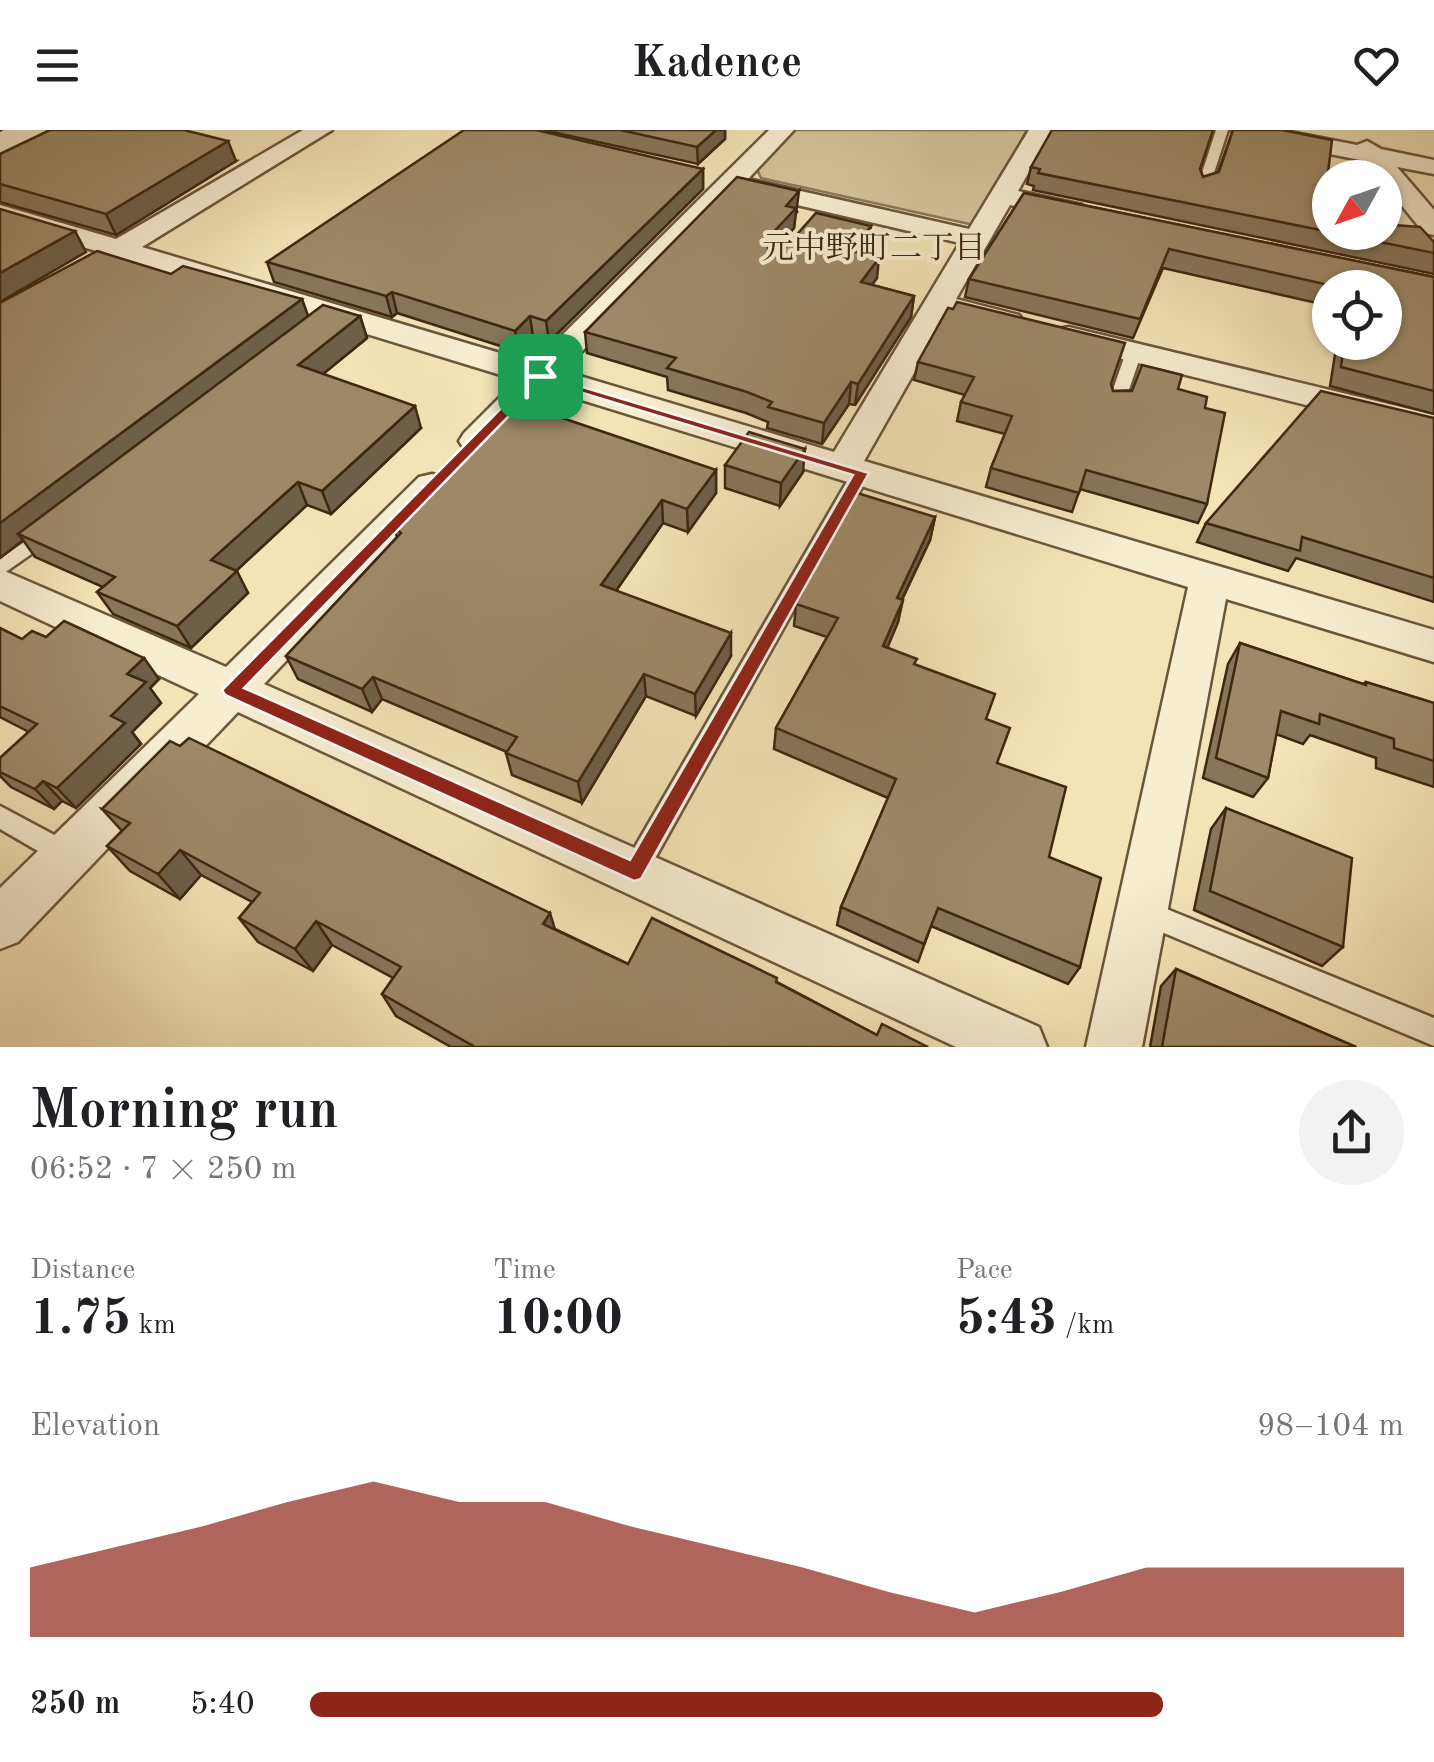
<!DOCTYPE html>
<meta charset="utf-8">
<style>
body{margin:0;font-family:"Old Standard TT","Noto Serif JP",serif;background:#f2f2f2;color:#202124;height:100vh;display:flex;flex-direction:column;font-size:38px;white-space:nowrap}
*{box-sizing:border-box;margin:0}
p{font-size:32px;color:#757577}
.icon{flex:none;width:55px;height:55px;fill:none;stroke:currentColor;stroke-width:2;stroke-linecap:round;stroke-linejoin:round}
.map{position:relative;height:917px;overflow:hidden}
.details{display:flex;flex-direction:column;background:#fff;flex:1}
.details>*{flex:none}
.needle{width:65px;rotate:230deg}
.fabs{position:absolute;left:1312px;top:30px;display:grid;gap:20px}
.fabs a{display:grid;place-items:center;width:90px;height:90px;border-radius:50%;background:#fff;box-shadow:0 2px 8px #0004;font-size:50px}
.pin{position:absolute;display:grid;place-items:center;width:85px;height:85px;color:#fff;margin:-42px;border-radius:20px;box-shadow:0 5px 15px #0006}
.round{display:grid;place-items:center;flex:none;width:105px;height:105px;border-radius:52px;background:#f2f2f2}
.overview{display:flex;align-items:center;justify-content:space-between;height:170px;padding:0 30px}
h1{font-size:55px;font-weight:800;line-height:75px}
.figures{display:grid;grid-template-columns:repeat(3,1fr);gap:15px;height:170px;padding:10px 30px}
.figures div{display:grid;align-content:center}
.figures b{font-size:50px;font-weight:800}
.figures small{font-size:28px;font-weight:400}
.figures p{font-size:28px}
.chart{height:280px;padding:20px 30px}
.chart p{display:flex;justify-content:space-between}
.chart svg{width:100%;height:180px;margin-top:10px;fill:#8f2418;opacity:.7}
ul{padding:0 30px;list-style:none;font-size:32px}
li{display:grid;grid-template-columns:160px 120px 1fr;align-items:center;height:75px}
li i{height:25px;border-radius:12px;background:#8f2418}
header{display:flex;justify-content:space-between;align-items:center;height:130px;padding:0 30px;background:#fff;font-size:45px;font-weight:800}
.map>svg:first-child{display:block}
.green{fill:#d4c49b;stroke:#8a7656;stroke-width:2.5}
.lines{fill:none;stroke-linecap:round;stroke-linejoin:round}
.lane-casing{stroke:#6c563a;stroke-width:5}
.street-casing{stroke:#6c563a;stroke-width:5}
.secondary-casing{stroke:#3f2710;stroke-width:5}
.lane{fill:#f7edd0;fill-rule:evenodd}
.street{fill:#f7edd0;fill-rule:evenodd}
.secondary{fill:#f7edd0;fill-rule:evenodd}
.wall{fill:#877659;stroke:#3f2710;stroke-width:2.5}
.shaded-wall{fill:#6e6048;stroke:#3f2710;stroke-width:2.5}
.building{fill:#9d8967;stroke:#3f2710;stroke-width:2.5}
.route{fill:#8f2418;stroke:#fff;stroke-width:2.5;fill-rule:evenodd}
.labels{text-anchor:middle;dominant-baseline:central;stroke-width:8;stroke-linejoin:round;paint-order:stroke}
.far-neighbourhood-label{font-size:32px;fill:#3f2710;stroke:#f7edd0}
</style>
<header><svg class="icon" aria-label="menu" viewBox="0 0 24 24"><path d="M4 6h16M4 12h16M4 18h16"/></svg>Kadence<svg class="icon" aria-label="heart" viewBox="0 0 24 24"><path d="M12 20l-8-8c-3-5 5-10 8-4 3-6 11-1 8 4z"/></svg></header>
<div class="map">
<svg width="1434" height="917" viewBox="0 0 1434 917">
<rect width="100%" height="100%" fill="#f3e4b7"/>
<filter id="stains"><feTurbulence type="fractalNoise" baseFrequency=".002" numOctaves="4"/><feColorMatrix values="0 0 0 0 .2 0 0 0 0 .09 0 0 0 0 .02 0 0 0 .5 -.17"/></filter>
<radialGradient id="worn" r=".72"><stop offset=".6" stop-color="#630" stop-opacity="0"/><stop offset="1" stop-color="#630" stop-opacity=".3"/></radialGradient>
<!-- green -->
<path class="green" d="M 791,0 L 1027,0 L 974,95 L 761,48 L 755,35 Z"/>
<g class="lines">
<defs>
<g id="lane">
<path d="M 1216,0 L 1228,0 L 1209,58 L 1198,61 L 1197,58 Z"/>
<path d="M 1134,217 L 1142,222 L 1124,274 L 1122,278 L 1110,278 L 1108,274 L 1126,222 Z"/>
<path d="M 861,337 L 870,343 L 643,750 L 634,754 L 625,750 L 621,742 L 625,734 L 852,343 Z"/>
<path d="M 50,394 L 59,401 L 57,406 L 0,446 L 0,429 Z"/>
<path d="M 0,676 L 75,716 L 78,724 L 75,732 L 66,735 L 57,732 L 0,699 Z"/>
<path d="M 1142,769 L 1434,888 L 1434,916 L 1133,790 L 1129,781 L 1133,772 Z"/>
</g>
<g id="street">
<path d="M 303,0 L 332,0 L 142,117 L 534,233 L 769,0 L 794,0 L 748,49 L 969,99 L 1029,0 L 1053,0 L 1018,61 L 1082,75 L 1086,81 L 1073,89 L 1010,75 L 956,169 L 1019,185 L 1023,191 L 1019,197 L 1008,200 L 947,185 L 864,331 L 1434,500 L 1434,532 L 1226,469 L 1142,917 L 1086,917 L 1188,457 L 546,259 L 488,319 L 476,322 L 464,319 L 459,311 L 464,303 L 517,250 L 122,129 L 107,134 L 97,132 L 93,126 L 96,121 L 0,92 L 0,75 L 116,109 ZM 737,61 L 960,113 L 834,322 L 563,241 Z"/>
<path d="M 1231,0 L 1280,0 L 1357,15 L 1367,11 L 1381,19 L 1434,30 L 1434,44 L 1397,37 L 1434,80 L 1434,105 L 1424,103 L 1385,55 L 1385,48 L 1379,48 L 1365,31 L 1243,7 Z"/>
<path d="M 1069,197 L 1434,285 L 1434,307 L 1058,213 L 1054,206 L 1058,199 Z"/>
<path d="M 432,344 L 445,347 L 450,356 L 445,365 L 264,554 L 1039,897 L 1047,917 L 956,917 L 238,582 L 18,812 L 0,819 L 0,758 L 199,564 L 0,471 L 0,439 L 226,537 L 419,347 Z"/>
</g>
<path id="secondary" d="M 4,0 L 46,0 L 41,7 L 0,24 L 0,2 Z"/>
</defs>
<!-- lane casing -->
<use href="#lane" class="lane-casing"/>
<!-- street casing -->
<use href="#street" class="street-casing"/>
<!-- secondary casing -->
<use href="#secondary" class="secondary-casing"/>
<!-- lane -->
<use href="#lane" class="lane"/>
<!-- street -->
<use href="#street" class="street"/>
<!-- secondary -->
<use href="#secondary" class="secondary"/>
</g>
<!-- wall -->
<g class="wall">
<path d="M 543,0 L 725,0 L 725,9 L 698,34 Z"/>
<path d="M 1233,0 L 1327,51 L 1394,95 L 1434,112 L 1434,144 L 1033,60 L 1034,56 L 1027,54 L 1031,37 L 1200,39 L 1203,47 L 1218,42 Z"/>
<path d="M 0,24 L 236,31 L 116,105 L 0,72 Z"/>
<path d="M 703,39 L 703,59 L 549,212 L 533,207 L 519,222 L 397,183 L 392,187 L 274,152 L 267,132 Z"/>
<path d="M 1024,63 L 1434,147 L 1434,284 L 1330,256 L 1337,212 L 1385,212 L 1385,158 L 1330,158 L 1330,176 L 1163,138 L 1133,208 L 965,167 L 969,149 Z"/>
<path d="M 798,81 L 795,84 L 794,98 L 776,119 L 784,119 L 871,96 L 868,116 L 863,124 L 877,148 L 872,155 L 914,166 L 911,187 L 855,275 L 849,274 L 822,314 L 767,298 L 768,292 L 746,283 L 668,260 L 667,247 L 587,223 L 585,202 Z"/>
<path d="M 0,173 L 308,186 L 360,186 L 367,208 L 323,244 L 421,298 L 331,384 L 307,375 L 236,441 L 248,463 L 191,518 L 113,484 L 97,462 L 103,457 L 35,427 L 23,410 L 0,428 Z"/>
<path d="M 918,232 L 1111,254 L 1113,261 L 1178,259 L 1205,278 L 1207,374 L 1198,393 L 1080,359 L 1072,382 L 986,357 L 991,338 L 1005,304 L 957,291 L 961,272 L 965,265 L 914,250 Z"/>
<path d="M 1434,288 L 1434,472 L 1296,428 L 1288,441 L 1197,412 L 1206,393 Z"/>
<path d="M 725,335 L 803,342 L 780,376 L 725,358 Z"/>
<path d="M 716,340 L 716,363 L 688,402 L 663,393 L 616,461 L 731,526 L 696,586 L 646,566 L 582,673 L 512,645 L 506,623 L 507,622 L 382,569 L 372,582 L 298,549 L 286,526 L 397,407 L 393,395 Z"/>
<path d="M 935,387 L 930,410 L 902,470 L 898,492 L 887,517 L 915,535 L 986,589 L 997,633 L 1049,727 L 1080,837 L 1068,854 L 931,796 L 918,832 L 837,795 L 841,777 L 888,668 L 774,619 L 776,598 L 827,507 L 794,496 L 796,474 Z"/>
<path d="M 0,498 L 22,509 L 46,507 L 159,549 L 150,558 L 161,573 L 132,602 L 141,614 L 76,678 L 62,671 L 54,679 L 11,657 L 0,646 L 0,628 L 29,602 L 0,587 Z"/>
<path d="M 1240,513 L 1363,554 L 1366,552 L 1434,573 L 1434,657 L 1376,638 L 1376,628 L 1310,605 L 1303,614 L 1276,604 L 1268,648 L 1253,667 L 1203,648 L 1228,534 Z"/>
<path d="M 1226,678 L 1343,817 L 1322,836 L 1194,780 L 1211,699 Z"/>
<path d="M 102,679 L 555,799 L 628,834 L 777,852 L 877,905 L 928,917 L 451,917 L 396,886 L 382,864 L 393,848 L 332,815 L 313,841 L 258,812 L 239,788 L 252,772 L 201,745 L 180,769 L 130,741 L 107,716 L 122,701 Z"/>
<path d="M 1176,839 L 1356,917 L 1150,917 L 1161,856 Z"/>
</g>
<!-- shaded-wall -->
<g class="shaded-wall">
<path d="M 716,0 L 725,0 L 725,9 L 698,34 L 697,17 Z"/>
<path d="M 228,11 L 236,31 L 116,105 L 106,84 Z"/>
<path d="M 703,39 L 703,59 L 549,212 L 546,191 Z"/>
<path d="M 799,61 L 794,98 L 767,128 L 768,108 L 786,76 Z"/>
<path d="M 871,96 L 868,116 L 850,141 L 852,121 Z"/>
<path d="M 75,101 L 86,122 L 0,172 L 0,143 Z"/>
<path d="M 879,128 L 877,148 L 858,172 L 861,152 Z"/>
<path d="M 392,162 L 397,183 L 392,187 L 386,166 Z"/>
<path d="M 914,166 L 911,187 L 855,275 L 858,254 Z"/>
<path d="M 302,169 L 310,191 L 18,404 L 23,410 L 0,428 L 0,393 Z"/>
<path d="M 360,186 L 367,208 L 306,258 L 298,235 Z"/>
<path d="M 530,186 L 533,207 L 519,222 L 515,201 Z"/>
<path d="M 851,252 L 849,274 L 822,314 L 824,293 Z"/>
<path d="M 415,276 L 421,298 L 331,384 L 322,361 Z"/>
<path d="M 805,319 L 803,342 L 780,376 L 781,353 Z"/>
<path d="M 716,340 L 716,363 L 688,402 L 687,379 Z"/>
<path d="M 298,352 L 307,375 L 223,453 L 211,430 Z"/>
<path d="M 662,370 L 663,393 L 604,478 L 601,455 Z"/>
<path d="M 935,387 L 930,410 L 892,490 L 897,468 Z"/>
<path d="M 237,441 L 248,463 L 191,518 L 177,496 Z"/>
<path d="M 903,470 L 898,492 L 879,538 L 883,516 Z"/>
<path d="M 731,503 L 731,526 L 696,586 L 695,564 Z"/>
<path d="M 144,528 L 159,549 L 150,558 L 161,573 L 132,602 L 141,614 L 76,678 L 57,658 L 111,586 L 127,544 Z"/>
<path d="M 644,544 L 646,566 L 582,673 L 578,652 Z"/>
<path d="M 373,547 L 382,569 L 372,582 L 362,559 Z"/>
<path d="M 43,651 L 62,671 L 54,679 L 35,659 Z"/>
<path d="M 180,720 L 201,745 L 180,769 L 158,744 Z"/>
<path d="M 550,783 L 557,806 L 543,794 Z"/>
<path d="M 316,791 L 332,815 L 313,841 L 295,819 Z"/>
</g>
<!-- building -->
<g class="building">
<path d="M 50,0 L 184,0 L 228,11 L 106,84 L 0,54 L 0,24 Z"/>
<path d="M 464,0 L 536,0 L 703,39 L 546,191 L 530,186 L 515,201 L 392,162 L 386,166 L 267,132 Z"/>
<path d="M 620,0 L 716,0 L 697,17 Z"/>
<path d="M 1052,0 L 1213,0 L 1200,39 L 1203,47 L 1219,42 L 1233,0 L 1282,0 L 1332,10 L 1327,51 L 1330,52 L 1330,102 L 1038,43 L 1040,39 L 1031,37 Z"/>
<path d="M 737,47 L 799,61 L 786,76 L 796,78 L 768,108 L 768,119 L 784,119 L 816,83 L 871,96 L 852,121 L 879,128 L 861,152 L 914,166 L 858,254 L 851,252 L 824,293 L 768,277 L 772,272 L 747,262 L 667,238 L 676,228 L 585,202 Z"/>
<path d="M 1385,61 L 1393,63 L 1394,95 L 1420,97 L 1434,112 L 1434,123 L 1331,102 L 1385,102 Z"/>
<path d="M 1024,63 L 1434,147 L 1434,261 L 1341,237 L 1344,212 L 1385,212 L 1385,158 L 1342,158 L 1169,119 L 1140,189 L 969,149 Z"/>
<path d="M 0,79 L 75,101 L 0,143 Z"/>
<path d="M 97,121 L 171,144 L 183,136 L 302,169 L 0,393 L 0,173 Z"/>
<path d="M 957,172 L 1125,213 L 1111,254 L 1113,261 L 1132,261 L 1142,235 L 1182,245 L 1178,259 L 1207,267 L 1205,278 L 1225,283 L 1207,374 L 1086,340 L 1079,363 L 991,338 L 1012,286 L 961,272 L 974,247 L 918,232 L 948,178 L 953,179 Z"/>
<path d="M 323,175 L 360,186 L 298,235 L 415,276 L 322,361 L 298,352 L 211,430 L 237,441 L 177,496 L 97,462 L 115,447 L 18,404 Z"/>
<path d="M 1321,261 L 1434,288 L 1434,448 L 1302,407 L 1300,421 L 1206,393 Z"/>
<path d="M 515,272 L 716,340 L 687,379 L 662,370 L 601,455 L 731,503 L 695,564 L 644,544 L 578,652 L 506,623 L 517,607 L 373,547 L 362,559 L 286,526 L 401,403 L 393,395 Z"/>
<path d="M 749,302 L 805,319 L 781,353 L 725,335 Z"/>
<path d="M 854,362 L 935,387 L 897,468 L 903,470 L 883,516 L 917,529 L 914,534 L 995,564 L 986,589 L 1010,598 L 997,633 L 1066,657 L 1049,727 L 1101,748 L 1080,837 L 938,778 L 924,814 L 841,777 L 896,649 L 776,598 L 838,488 L 796,474 Z"/>
<path d="M 64,491 L 144,528 L 127,544 L 146,552 L 111,586 L 125,593 L 57,658 L 43,651 L 35,659 L 0,642 L 0,628 L 37,594 L 0,576 L 0,498 L 22,509 L 32,501 L 46,507 Z"/>
<path d="M 1240,513 L 1366,555 L 1366,552 L 1434,573 L 1434,631 L 1394,618 L 1394,609 L 1320,584 L 1319,594 L 1281,581 L 1268,648 L 1216,628 Z"/>
<path d="M 189,608 L 550,783 L 543,794 L 628,834 L 652,788 L 777,848 L 776,852 L 877,905 L 882,894 L 928,917 L 475,917 L 382,864 L 401,837 L 316,791 L 295,819 L 239,788 L 260,763 L 180,720 L 158,744 L 107,716 L 130,693 L 102,679 L 170,611 L 180,616 Z"/>
<path d="M 1226,678 L 1352,728 L 1343,817 L 1210,761 Z"/>
<path d="M 1176,839 L 1356,917 L 1162,917 Z"/>
</g>
<!-- route -->
<path class="route" d="M 536,243 L 869,343 L 641,749 L 634,751 L 225,565 L 222,560 ZM 543,251 L 853,345 L 630,730 L 244,558 Z"/>
<g class="labels">
<!-- far-neighbourhood labels -->
<g class="far-neighbourhood-label">
<text x="874" y="120">元中野町二丁目</text>
</g>
</g>
<rect width="100%" height="100%" filter="url(#stains)"/>
<rect width="100%" height="100%" fill="url(#worn)"/>
</svg>
<div class="fabs">
<a><svg class="needle" viewBox="-14 -14 28 28"><path d="M0-13l5 13h-10z" fill="#e53935"/><path d="M0 13l5-13h-10z" fill="#757577"/></svg></a>
<a><svg class="icon" aria-label="locate" viewBox="0 0 24 24"><circle cx="12" cy="12" r="6"/><path d="M12 2v4M12 18v4M2 12h4M18 12h4"/></svg></a>
</div>
<div class="pin" style="left:540px;top:246px;background:#1e9e55"><svg class="icon" aria-label="arrive" viewBox="0 0 24 24"><path d="M6 21V4h12l-3 4 3 4H6"/></svg></div>
</div>
<section class="details">
<div class="overview"><div><h1>Morning run</h1><p>06:52 · 7 × 250 m</p></div><a class="round"><svg class="icon" aria-label="share" viewBox="0 0 24 24"><path d="M12 15V3M7 8l5-5 5 5M5 13v7h14v-7"/></svg></a></div>
<div class="figures">
<div><p>Distance</p><b>1.75<small> km</small></b></div>
<div><p>Time</p><b>10:00</b></div>
<div><p>Pace</p><b>5:43<small> /km</small></b></div>
</div>
<div class="chart"><p><span>Elevation</span>98–104 m</p>
<svg viewBox="0 0 160 44" preserveAspectRatio="none"><path d="M0 44V27L10 22L20 17L30 11L40 6L50 11L60 11L70 17L80 22L90 27L100 33L110 38L120 33L130 27L140 27L150 27L160 27V44z"/></svg>
</div>
<ul>
<li><b>250 m</b>5:40<i style="width:78%"></i></li>
</ul>
</section>
